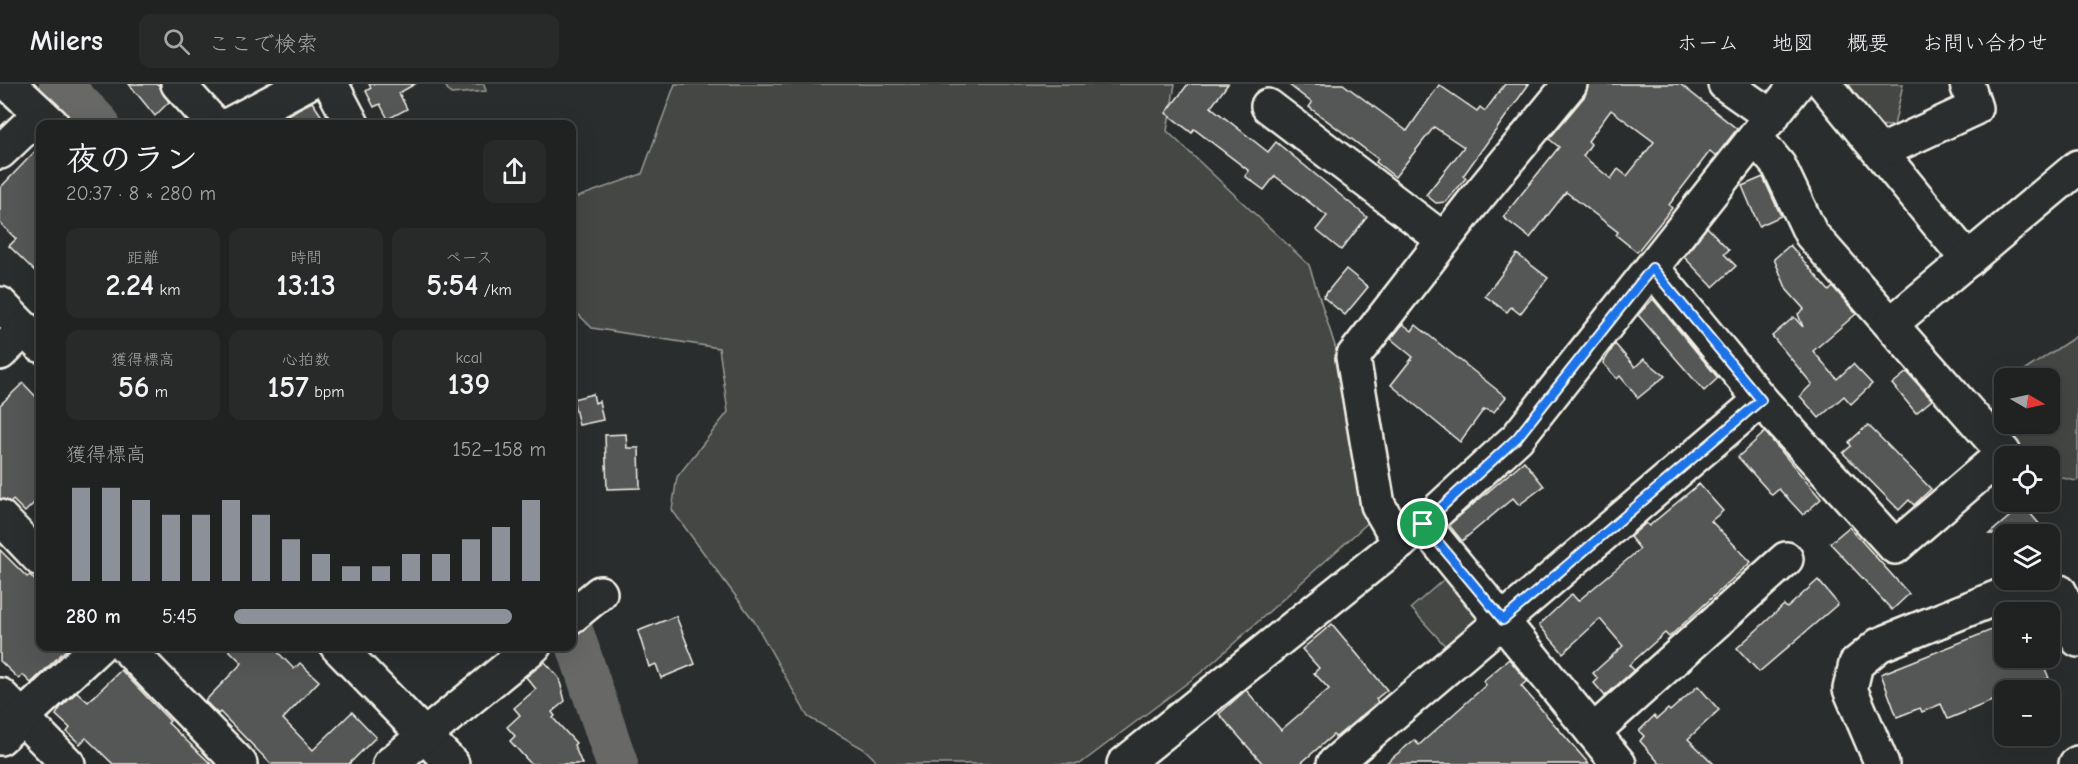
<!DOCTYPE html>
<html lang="ja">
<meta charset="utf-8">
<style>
body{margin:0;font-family:"Comic Neue","Klee One",sans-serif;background:#282a2a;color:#f1f3f6;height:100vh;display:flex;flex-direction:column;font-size:22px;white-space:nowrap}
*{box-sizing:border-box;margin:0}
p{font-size:20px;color:#a2a4a5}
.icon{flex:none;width:33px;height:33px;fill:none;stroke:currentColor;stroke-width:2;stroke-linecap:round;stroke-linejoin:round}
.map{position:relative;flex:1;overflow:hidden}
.side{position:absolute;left:36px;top:36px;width:540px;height:531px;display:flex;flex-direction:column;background:#202222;border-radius:12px;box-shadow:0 6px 24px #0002,0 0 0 2px #3d3f40}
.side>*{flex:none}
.needle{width:39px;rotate:99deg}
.fabs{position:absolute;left:1994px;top:284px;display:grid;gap:12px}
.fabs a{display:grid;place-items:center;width:66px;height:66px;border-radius:12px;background:#202222;box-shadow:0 6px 24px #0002,0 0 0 2px #3d3f40;font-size:30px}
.pin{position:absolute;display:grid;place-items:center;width:51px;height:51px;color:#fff;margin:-26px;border:3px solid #fff;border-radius:50%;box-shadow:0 2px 6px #0007}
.round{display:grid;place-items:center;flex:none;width:63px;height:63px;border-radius:12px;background:#282a2a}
.head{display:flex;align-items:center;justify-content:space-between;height:102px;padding:0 30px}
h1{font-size:33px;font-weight:800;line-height:45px}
.metrics{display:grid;grid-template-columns:repeat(3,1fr);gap:9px;height:102px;padding:6px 30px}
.metrics div{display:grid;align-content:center;border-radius:12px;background:#282a2a;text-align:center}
.metrics b{font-size:30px;font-weight:800}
.metrics small{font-size:16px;font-weight:400}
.metrics p{font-size:16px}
.chart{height:168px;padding:12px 30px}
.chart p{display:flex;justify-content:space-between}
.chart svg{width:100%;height:108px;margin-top:6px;stroke:#8c9099;stroke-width:6}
ul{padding:0 30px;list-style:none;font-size:20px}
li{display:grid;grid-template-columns:96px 72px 1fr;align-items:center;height:45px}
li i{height:15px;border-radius:8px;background:#8c9099}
header{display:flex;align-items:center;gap:36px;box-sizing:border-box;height:84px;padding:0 30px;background:#202222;border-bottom:2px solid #3d3f40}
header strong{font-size:28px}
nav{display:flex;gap:33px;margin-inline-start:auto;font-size:21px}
.search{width:420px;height:54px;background:#282a2a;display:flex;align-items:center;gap:15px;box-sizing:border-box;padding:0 21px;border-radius:12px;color:#a2a4a5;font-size:22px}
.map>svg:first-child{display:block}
.green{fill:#444645;stroke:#9c9c96;stroke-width:1.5}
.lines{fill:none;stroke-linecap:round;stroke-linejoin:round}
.river{stroke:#676866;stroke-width:42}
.building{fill:#555756;stroke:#f4f1e8;stroke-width:1.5;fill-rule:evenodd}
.minor-casing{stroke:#f4f1e8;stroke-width:38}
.major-casing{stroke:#f4f1e8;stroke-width:38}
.minor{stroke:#2a2d2e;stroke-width:33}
.major{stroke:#2a2d2e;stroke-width:33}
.route-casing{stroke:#fff;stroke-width:12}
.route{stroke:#1a73e8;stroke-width:8}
</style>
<header>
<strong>Milers</strong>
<div class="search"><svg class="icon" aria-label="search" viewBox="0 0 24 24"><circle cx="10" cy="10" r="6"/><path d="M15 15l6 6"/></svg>ここで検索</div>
<nav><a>ホーム</a><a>地図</a><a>概要</a><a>お問い合わせ</a></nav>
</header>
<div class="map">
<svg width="2078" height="680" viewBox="0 0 2078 680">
<rect width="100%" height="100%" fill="#2a2d2e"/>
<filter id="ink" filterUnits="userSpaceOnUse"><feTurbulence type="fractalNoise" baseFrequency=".0167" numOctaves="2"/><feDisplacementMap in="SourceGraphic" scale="12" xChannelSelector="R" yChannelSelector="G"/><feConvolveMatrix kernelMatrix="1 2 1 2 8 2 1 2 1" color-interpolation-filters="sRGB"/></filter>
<g filter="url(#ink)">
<!-- green -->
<g class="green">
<path d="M 444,0 L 484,0 L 486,7 L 451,10 Z"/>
<path d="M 675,0 L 1175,0 L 1167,47 L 1309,181 L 1344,290 L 1372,435 L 1203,587 L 1080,680 L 880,680 L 864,665 L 808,633 L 754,537 L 672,426 L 677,393 L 728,328 L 719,264 L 592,244 L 572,224 L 572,115 L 642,90 Z"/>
<path d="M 1849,0 L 1903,0 L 1894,42 L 1876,41 Z"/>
<path d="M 2078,251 L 2078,396 L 2076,397 L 2049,391 L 2049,372 L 2016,372 L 1993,357 L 1993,307 L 2004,300 L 2004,339 L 2049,339 L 2049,294 L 2013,294 Z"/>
<path d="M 1451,489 L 1486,533 L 1448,565 L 1411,524 Z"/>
</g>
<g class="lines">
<!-- river -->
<g class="river">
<path d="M 60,0 L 99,40"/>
<path d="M 572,546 L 617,680"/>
</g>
</g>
<!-- building -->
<g class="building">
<path d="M 129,0 L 158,0 L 169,18 L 155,32 Z"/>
<path d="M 369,0 L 415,0 L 399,9 L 407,25 L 388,35 L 380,20 L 374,23 L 366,7 L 371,4 Z"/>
<path d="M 1188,0 L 1228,0 L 1211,23 L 1268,68 L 1276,58 L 1367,133 L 1341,166 L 1316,146 L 1327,132 L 1275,92 L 1264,106 L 1245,92 L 1249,87 L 1194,45 L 1192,49 L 1166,29 Z"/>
<path d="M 1288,0 L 1343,0 L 1407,47 L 1439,1 L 1477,27 L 1480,23 L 1485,27 L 1505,0 L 1529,0 L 1463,92 L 1466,94 L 1446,118 L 1436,119 L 1426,111 L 1464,63 L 1434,43 L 1395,93 L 1376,78 L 1378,75 L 1309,23 L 1312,19 Z"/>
<path d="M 1588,0 L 1680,0 L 1737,45 L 1716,72 L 1710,67 L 1669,121 L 1672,124 L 1637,168 L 1616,151 L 1618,148 L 1566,108 L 1530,154 L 1503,133 L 1559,63 L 1549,55 L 1585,12 ZM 1611,26 L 1654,58 L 1627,92 L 1618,85 L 1611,95 L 1583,72 L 1591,60 L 1588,57 Z"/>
<path d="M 312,18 L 327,40 L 275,40 L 298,25 Z"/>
<path d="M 40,62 L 40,192 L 9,162 L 16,155 L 0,139 L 0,104 Z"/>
<path d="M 1763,93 L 1781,132 L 1759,142 L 1742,102 Z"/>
<path d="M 1707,143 L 1729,166 L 1724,170 L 1736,182 L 1713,203 L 1684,173 Z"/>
<path d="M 1790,161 L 1829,207 L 1833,203 L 1856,230 L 1813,267 L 1837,295 L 1853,280 L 1872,300 L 1851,320 L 1844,312 L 1819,334 L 1800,312 L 1812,300 L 1772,252 L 1794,233 L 1803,243 L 1798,230 L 1804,225 L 1787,206 L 1774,175 Z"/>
<path d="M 1517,170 L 1548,194 L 1520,230 L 1511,223 L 1507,228 L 1485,212 Z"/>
<path d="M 1346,185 L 1368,203 L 1345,231 L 1323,213 Z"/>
<path d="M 1653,215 L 1718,294 L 1704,307 L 1638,231 Z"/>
<path d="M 1403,240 L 1412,247 L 1416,241 L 1506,313 L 1494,328 L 1484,325 L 1460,358 L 1391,301 L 1413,273 L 1391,255 Z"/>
<path d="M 1615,260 L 1635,283 L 1644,275 L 1665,292 L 1638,314 L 1620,292 L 1617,295 L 1603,279 Z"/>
<path d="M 1907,288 L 1932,316 L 1916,329 L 1892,300 Z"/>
<path d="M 23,299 L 40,317 L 40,413 L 25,428 L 13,416 L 11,418 L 0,415 L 0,321 Z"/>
<path d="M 593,310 L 595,319 L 599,317 L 603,336 L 579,341 L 573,315 Z"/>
<path d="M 1868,341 L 1931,405 L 1914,421 L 1909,416 L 1899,426 L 1843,369 L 1851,362 L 1849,358 Z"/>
<path d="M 1765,348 L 1821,415 L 1803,431 L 1779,405 L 1772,411 L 1738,373 Z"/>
<path d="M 626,350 L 627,364 L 639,364 L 640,404 L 607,405 L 605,351 Z"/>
<path d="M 1524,377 L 1544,402 L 1519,421 L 1513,414 L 1462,457 L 1449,441 Z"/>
<path d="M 1699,400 L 1723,427 L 1711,437 L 1751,478 L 1669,553 L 1665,549 L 1629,581 L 1634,586 L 1605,612 L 1594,599 L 1598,595 L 1593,589 L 1623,562 L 1600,535 L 1563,569 L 1539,541 L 1572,510 L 1578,517 L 1640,465 L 1630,453 L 1646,439 L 1649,442 Z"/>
<path d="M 2023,421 L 2041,442 L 2031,450 L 1989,450 Z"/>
<path d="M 1849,443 L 1909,510 L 1892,526 L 1830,459 Z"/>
<path d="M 0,466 L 27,493 L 30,491 L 40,502 L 40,562 L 70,562 L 31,599 L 23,591 L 19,595 L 0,577 Z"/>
<path d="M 1818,496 L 1838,520 L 1759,588 L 1737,564 L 1784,521 L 1787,524 Z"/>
<path d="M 676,532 L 695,580 L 661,594 L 656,580 L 649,583 L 638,547 Z"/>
<path d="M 1332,540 L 1387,606 L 1376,615 L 1378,618 L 1336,653 L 1333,651 L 1300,680 L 1263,680 L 1219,630 L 1246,606 L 1281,646 L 1329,605 L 1314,589 L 1319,584 L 1302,565 Z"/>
<path d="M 2004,541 L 2004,573 L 2040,573 L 2049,594 L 2020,606 L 2004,606 L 2004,612 L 1948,635 L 1941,620 L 1922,628 L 1920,624 L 1897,633 L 1881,590 Z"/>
<path d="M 225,562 L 272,562 L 294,585 L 300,579 L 319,597 L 283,635 L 313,666 L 352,628 L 376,653 L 349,680 L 271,680 L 220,628 L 218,630 L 205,617 L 242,579 Z"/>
<path d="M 1509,575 L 1527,597 L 1521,602 L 1589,680 L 1385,680 L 1414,656 L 1419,661 L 1486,601 L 1483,597 Z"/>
<path d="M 545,578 L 559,594 L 565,617 L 552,628 L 555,632 L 553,634 L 576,659 L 574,661 L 582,680 L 531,680 L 510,657 L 515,652 L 507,643 L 520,631 L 514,624 L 536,605 L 526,593 Z"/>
<path d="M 121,586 L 170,637 L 168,639 L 211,680 L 113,680 L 86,654 L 80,660 L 67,648 L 70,644 L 56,631 L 60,624 L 77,608 L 88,618 Z"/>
<path d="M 1698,602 L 1719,626 L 1688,655 L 1714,680 L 1660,680 L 1640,657 L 1644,652 L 1639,647 L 1654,632 L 1657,635 L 1668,625 L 1670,627 Z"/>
</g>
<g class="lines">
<defs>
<g id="minor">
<path d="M 9,0 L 52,40"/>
<path d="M 178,0 L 214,40"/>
<path d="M 331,0 L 352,40"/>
<path d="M 1725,0 L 1772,33"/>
<path d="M 1824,0 L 1968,176"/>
<path d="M 1268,22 L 1444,156"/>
<path d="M 230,40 L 306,0"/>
<path d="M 0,68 L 40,30"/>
<path d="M 1880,68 L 1975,24 L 1967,0"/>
<path d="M 1652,184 L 1761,316 L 1895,463 L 2004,369 L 1811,150 L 1779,82 L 1756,54"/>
<path d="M 0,220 L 40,261"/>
<path d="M 1891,240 L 2078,83"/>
<path d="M 0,269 L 25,245"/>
<path d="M 0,433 L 40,475"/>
<path d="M 1423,440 L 1619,680"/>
<path d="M 1400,459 L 1378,421 L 1353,273 L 1471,121 L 1570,0"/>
<path d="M 572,532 L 600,509"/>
<path d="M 125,562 L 240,680"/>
<path d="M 337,562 L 452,680"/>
<path d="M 0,611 L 68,680"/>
<path d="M 1593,648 L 1786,475"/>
<path d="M 0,654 L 99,562"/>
<path d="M 390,680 L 534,562"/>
<path d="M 1124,680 L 1423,440 L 1517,354 L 1797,0"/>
<path d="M 1334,680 L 1761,316"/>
<path d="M 1882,680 L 1850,605 L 1856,580 L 1879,561 L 2016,506 L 2060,508 L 2078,556"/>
</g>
<path id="major" d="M 2076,680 L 2078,679"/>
</defs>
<!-- minor casing -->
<use href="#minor" class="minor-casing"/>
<!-- major casing -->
<use href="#major" class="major-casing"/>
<!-- minor -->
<use href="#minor" class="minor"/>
<!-- major -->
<use href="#major" class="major"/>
</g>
</g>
<g class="lines" filter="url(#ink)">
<defs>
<path id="route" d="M 1652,184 L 1761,316 L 1503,536 L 1423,440 L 1517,354 Z"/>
</defs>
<!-- route casing -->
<use href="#route" class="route-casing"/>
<!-- route -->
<use href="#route" class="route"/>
</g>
</svg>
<div class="fabs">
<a><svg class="needle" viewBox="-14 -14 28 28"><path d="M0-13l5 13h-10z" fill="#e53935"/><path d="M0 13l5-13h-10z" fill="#a2a4a5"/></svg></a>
<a><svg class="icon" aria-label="locate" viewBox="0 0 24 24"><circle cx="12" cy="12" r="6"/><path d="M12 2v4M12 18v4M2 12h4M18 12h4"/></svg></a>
<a><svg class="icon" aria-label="layers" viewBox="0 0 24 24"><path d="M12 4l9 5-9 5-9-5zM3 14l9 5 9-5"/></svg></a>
<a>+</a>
<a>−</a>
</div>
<div class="pin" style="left:1423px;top:440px;background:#1e9e55"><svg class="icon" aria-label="arrive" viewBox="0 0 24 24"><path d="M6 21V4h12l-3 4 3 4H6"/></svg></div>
<section class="side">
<div class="head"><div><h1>夜のラン</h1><p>20:37 · 8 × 280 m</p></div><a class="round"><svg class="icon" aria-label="share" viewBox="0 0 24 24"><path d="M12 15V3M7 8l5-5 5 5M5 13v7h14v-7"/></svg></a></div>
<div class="metrics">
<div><p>距離</p><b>2.24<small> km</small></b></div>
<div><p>時間</p><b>13:13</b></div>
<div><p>ペース</p><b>5:54<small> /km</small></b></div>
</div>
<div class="metrics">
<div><p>獲得標高</p><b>56<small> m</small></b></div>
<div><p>心拍数</p><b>157<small> bpm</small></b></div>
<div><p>kcal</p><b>139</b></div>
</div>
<div class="chart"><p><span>獲得標高</span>152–158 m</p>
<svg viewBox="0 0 160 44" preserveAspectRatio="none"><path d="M5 44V6M15 44V6M25 44V11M35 44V17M45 44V17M55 44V11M65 44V17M75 44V27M85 44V33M95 44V38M105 44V38M115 44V33M125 44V33M135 44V27M145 44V22M155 44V11"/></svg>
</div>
<ul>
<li><b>280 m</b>5:45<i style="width:89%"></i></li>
</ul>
</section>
</div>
